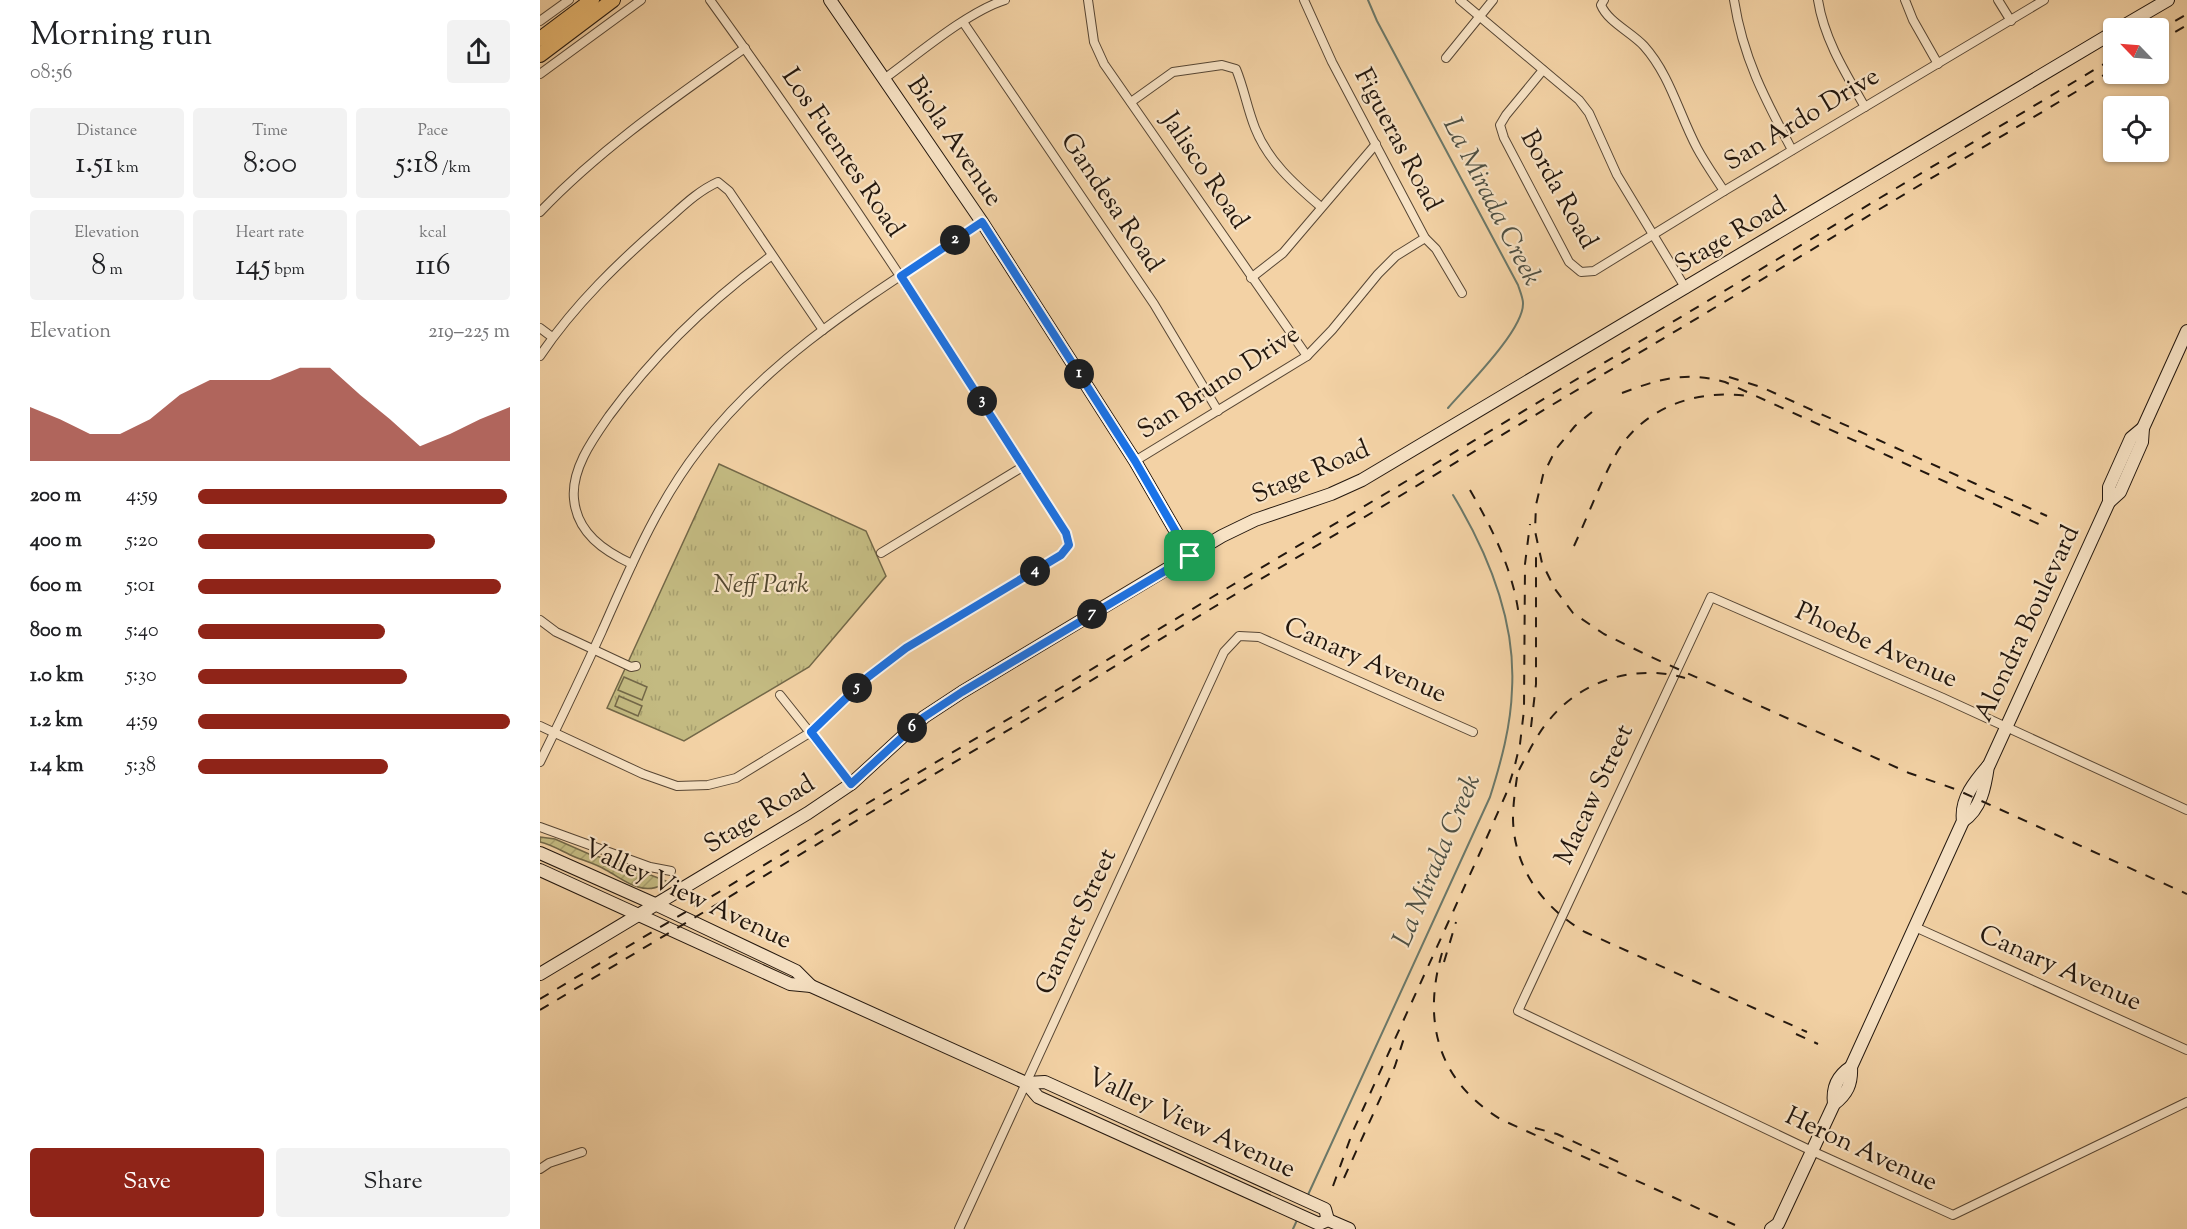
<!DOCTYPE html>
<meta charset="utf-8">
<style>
body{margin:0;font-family:"Sorts Mill Goudy",serif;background:#f2f2f2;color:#202124;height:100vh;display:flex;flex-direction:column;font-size:22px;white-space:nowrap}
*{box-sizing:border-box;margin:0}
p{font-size:20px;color:#757577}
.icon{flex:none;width:33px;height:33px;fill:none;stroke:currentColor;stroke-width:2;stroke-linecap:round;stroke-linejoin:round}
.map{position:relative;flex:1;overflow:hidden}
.details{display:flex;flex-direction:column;background:#fff;width:540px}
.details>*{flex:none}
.needle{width:39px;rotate:295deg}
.controls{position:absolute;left:1563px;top:18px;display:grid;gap:12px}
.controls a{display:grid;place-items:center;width:66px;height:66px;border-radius:6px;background:#fff;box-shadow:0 2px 4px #0004;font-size:30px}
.pin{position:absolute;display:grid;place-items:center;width:51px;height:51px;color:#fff;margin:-26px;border-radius:12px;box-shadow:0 3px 9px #0006}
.km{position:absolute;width:30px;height:30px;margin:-15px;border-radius:50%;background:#222;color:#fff;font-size:16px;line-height:30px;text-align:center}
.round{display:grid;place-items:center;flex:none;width:63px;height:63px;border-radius:6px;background:#f2f2f2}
.head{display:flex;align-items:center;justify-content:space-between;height:102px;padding:0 30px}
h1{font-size:33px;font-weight:600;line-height:45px}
.metrics{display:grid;grid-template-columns:repeat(3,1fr);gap:9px;height:102px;padding:6px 30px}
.metrics div{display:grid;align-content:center;border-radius:6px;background:#f2f2f2;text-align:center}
.metrics b{font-size:30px;font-weight:600}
.metrics small{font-size:16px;font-weight:400}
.metrics p{font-size:16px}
.chart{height:168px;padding:12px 30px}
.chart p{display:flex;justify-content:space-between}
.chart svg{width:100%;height:108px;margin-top:6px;fill:#8f2418;opacity:.7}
.action{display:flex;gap:12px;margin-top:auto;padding:12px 30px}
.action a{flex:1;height:69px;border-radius:6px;background:#8f2418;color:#fff;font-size:24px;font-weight:600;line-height:69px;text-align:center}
.action a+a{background:#f2f2f2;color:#202124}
ul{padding:0 30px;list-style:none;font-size:20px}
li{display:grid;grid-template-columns:96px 72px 1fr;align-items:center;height:45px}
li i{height:15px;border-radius:8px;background:#8f2418}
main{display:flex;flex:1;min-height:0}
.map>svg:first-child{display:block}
.grass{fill:url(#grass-tufts);stroke:#736848;stroke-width:1.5}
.garden{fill:url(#garden-furrows);stroke:#736848;stroke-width:1.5}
.pitch{fill:#c3ba81;stroke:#736848;stroke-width:1.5}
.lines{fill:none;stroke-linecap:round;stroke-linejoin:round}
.stream{stroke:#6b7869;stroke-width:2}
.street-casing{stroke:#574634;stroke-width:10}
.secondary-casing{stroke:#23170e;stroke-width:14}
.primary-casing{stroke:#23170e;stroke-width:16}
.street{stroke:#f7e2c4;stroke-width:8}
.secondary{stroke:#f7e2c4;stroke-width:12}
.primary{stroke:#eab972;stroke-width:14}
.rail{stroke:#23170e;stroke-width:2;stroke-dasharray:10 10;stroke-linecap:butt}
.route-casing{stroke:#fff;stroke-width:12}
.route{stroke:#1a73e8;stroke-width:8}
.labels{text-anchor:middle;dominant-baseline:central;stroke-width:4.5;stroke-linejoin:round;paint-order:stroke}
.street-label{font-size:26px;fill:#23170e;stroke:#f7e2c4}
.park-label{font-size:26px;font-style:italic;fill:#534830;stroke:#f7e2c4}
.water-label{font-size:27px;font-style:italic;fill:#4d4f43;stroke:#f7e2c4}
</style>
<main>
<section class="details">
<div class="head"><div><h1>Morning run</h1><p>08:56</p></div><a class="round"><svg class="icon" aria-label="share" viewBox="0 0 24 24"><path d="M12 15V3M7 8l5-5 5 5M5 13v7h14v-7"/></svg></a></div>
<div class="metrics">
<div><p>Distance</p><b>1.51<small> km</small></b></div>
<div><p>Time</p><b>8:00</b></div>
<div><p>Pace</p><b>5:18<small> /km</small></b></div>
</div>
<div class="metrics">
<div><p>Elevation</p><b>8<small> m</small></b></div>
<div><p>Heart rate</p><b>145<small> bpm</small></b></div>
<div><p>kcal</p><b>116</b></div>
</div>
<div class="chart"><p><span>Elevation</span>219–225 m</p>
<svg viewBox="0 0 160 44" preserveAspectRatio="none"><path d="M0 44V22L10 27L20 33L30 33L40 27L50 17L60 11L70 11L80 11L90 6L100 6L110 17L120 27L130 38L140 33L150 27L160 22V44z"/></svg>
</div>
<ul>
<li><b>200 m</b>4:59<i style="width:99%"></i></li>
<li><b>400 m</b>5:20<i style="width:76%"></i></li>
<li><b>600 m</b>5:01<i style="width:97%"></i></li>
<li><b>800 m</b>5:40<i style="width:60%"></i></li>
<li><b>1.0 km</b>5:30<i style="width:67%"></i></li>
<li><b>1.2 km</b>4:59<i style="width:100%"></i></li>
<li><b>1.4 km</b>5:38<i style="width:61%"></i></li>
</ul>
<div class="action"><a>Save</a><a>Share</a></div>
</section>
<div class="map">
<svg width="1647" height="1229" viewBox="0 0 1647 1229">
<defs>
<pattern id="grass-tufts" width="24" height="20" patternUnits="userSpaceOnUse" patternTransform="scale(1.5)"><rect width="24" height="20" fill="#c3ba81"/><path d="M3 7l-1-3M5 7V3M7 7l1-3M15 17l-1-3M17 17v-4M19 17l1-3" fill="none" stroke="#a79f6e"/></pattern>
<pattern id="garden-furrows" width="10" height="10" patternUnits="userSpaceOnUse" patternTransform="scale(1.5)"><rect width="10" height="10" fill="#c3ba81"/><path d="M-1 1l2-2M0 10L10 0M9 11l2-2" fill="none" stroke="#a79f6e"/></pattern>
</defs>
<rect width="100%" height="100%" fill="#f3d2a5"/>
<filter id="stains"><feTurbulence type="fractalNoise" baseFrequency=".00333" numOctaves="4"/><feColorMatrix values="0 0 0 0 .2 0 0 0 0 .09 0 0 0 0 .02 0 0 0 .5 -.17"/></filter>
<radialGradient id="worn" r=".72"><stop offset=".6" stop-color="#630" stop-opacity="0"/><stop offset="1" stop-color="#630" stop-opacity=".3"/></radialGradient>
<!-- grass -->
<path class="grass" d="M 179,464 L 326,531 L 346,576 L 269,667 L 144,741 L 67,708 Z"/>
<!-- garden -->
<path class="garden" d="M 0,837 L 15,839 L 49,854 L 77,862 L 94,872 L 108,874 L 131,883 L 124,888 L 122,885 C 101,896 83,879 66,870 C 56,864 45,861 35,857 C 23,852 13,845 0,842 Z"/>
<!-- pitch -->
<g class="pitch">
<path d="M 84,677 L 107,687 L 102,700 L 78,690 Z"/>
<path d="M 79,696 L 102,706 L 98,716 L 75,706 Z"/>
</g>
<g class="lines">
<!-- stream -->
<g class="stream">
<path d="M 828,0 L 837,21 L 978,285 C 980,291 983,298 983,303 C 984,330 926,387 908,408"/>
<path d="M 767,1197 L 950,797 C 961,762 971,726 972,689 C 976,620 948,553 913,495"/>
<path d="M 753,1229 L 758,1218"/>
</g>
<defs>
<g id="street">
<path d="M 548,0 L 554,42 L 564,64 L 767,356"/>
<path d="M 764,0 L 792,62 L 885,238 L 896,249 L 922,293"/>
<path d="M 920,0 L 1039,100 L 1049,113 L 1077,175 L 1146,289"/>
<path d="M 1064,0 L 1061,5 C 1068,22 1091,32 1104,46 C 1130,75 1139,114 1157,148 C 1165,163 1175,177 1184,191"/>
<path d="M 1194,0 C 1203,58 1225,99 1252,150"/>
<path d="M 1278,0 C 1284,39 1306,74 1325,107"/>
<path d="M 1365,0 L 1373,20 L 1398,64"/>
<path d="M 1458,0 L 1471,21"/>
<path d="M 0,21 L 29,0"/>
<path d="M 423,22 L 614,304 L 678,411"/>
<path d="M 906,58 L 953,0"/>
<path d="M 1003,70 L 966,115 L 960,125 L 964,138 L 1029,262 L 1041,272 L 1054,271 L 1184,191 L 1504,0"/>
<path d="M 0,74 L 101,0"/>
<path d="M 344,79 C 377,55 427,12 465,0"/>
<path d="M 591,102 L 633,72 L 682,65 L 696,69 C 704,88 707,108 715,128 C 728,161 754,184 781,207"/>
<path d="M 0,212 C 61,148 133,99 205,48"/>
<path d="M 711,278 L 743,253 L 836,144"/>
<path d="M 0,328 L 12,337"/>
<path d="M 0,356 C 34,305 80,261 126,221 C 143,206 158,191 178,182 L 189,191 L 283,330"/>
<path d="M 595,461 L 767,356 L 792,330 L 838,274 L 856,256 L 885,238"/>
<path d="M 341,553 L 484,466"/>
<path d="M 92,564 C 64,551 37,533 34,499 C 31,469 53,439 69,416 C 115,353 168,302 231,256"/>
<path d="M 0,620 L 16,632 L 91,667 L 96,666"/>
<path d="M 240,695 L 311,784"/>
<path d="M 0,726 L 103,774 L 137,786 L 168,785 L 196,778 L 271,732 L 328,677 L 366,648 L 521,555 L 529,545 L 526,533 C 411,352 295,173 170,0"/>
<path d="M 0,762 C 21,719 42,675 62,631 C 90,568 117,503 160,448 C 234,351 342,289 442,222"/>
<path d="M 1647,810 L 1403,698 L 1171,597 L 978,1011 L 1272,1151 L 1413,1215 L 1647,1102"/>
<path d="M 0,827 L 110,867 L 131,871"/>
<path d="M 1375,927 L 1647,1050"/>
<path d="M 0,1169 L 9,1163 L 42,1152"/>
<path d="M 419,1229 L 684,652 L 699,636 L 719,637 L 933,732"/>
</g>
<g id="secondary">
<path d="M 290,0 L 442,222 L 595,461 L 650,556"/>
<path d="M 1580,28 L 1628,0"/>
<path d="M 1569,502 L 1580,492 L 1602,442 L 1603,428 L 1647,331"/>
<path d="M 1423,821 C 1441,809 1445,787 1448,766"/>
<path d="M 0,853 L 117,905 L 256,971 L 271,986"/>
<path d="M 0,870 L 250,984 L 271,986 L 486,1083 L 498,1097 L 779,1224 L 788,1220 L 809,1229"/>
<path d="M 0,974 L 268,813 L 311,784 L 384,717 L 422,692 L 682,536 L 715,520 L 791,494 L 822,480 L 1574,32"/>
<path d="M 486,1083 L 505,1082 L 785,1209 L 788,1220"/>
<path d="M 1294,1104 C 1292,1088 1297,1076 1311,1067"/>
<path d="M 1231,1229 L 1238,1224 L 1294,1104 C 1307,1094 1312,1084 1311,1067 L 1423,821 C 1420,799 1435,781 1449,765 L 1569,502 L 1569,487 L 1591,438 L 1603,428"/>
</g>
<g id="primary">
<path d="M 0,39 L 52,0"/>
<path d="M 0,55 L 73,0"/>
</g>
</defs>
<!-- street casing -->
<use href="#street" class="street-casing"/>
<!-- secondary casing -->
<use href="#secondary" class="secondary-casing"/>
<!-- primary casing -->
<use href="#primary" class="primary-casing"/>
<!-- street -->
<use href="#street" class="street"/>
<!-- secondary -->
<use href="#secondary" class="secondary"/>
<!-- primary -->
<use href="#primary" class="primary"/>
<!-- rail -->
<g class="rail">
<path d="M 1618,31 L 1647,14"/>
<path d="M 1618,42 L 1647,25"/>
<path d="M 1189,377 L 1221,387 L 1507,516"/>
<path d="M 1082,393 C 1119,379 1145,371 1185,382 L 1503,526"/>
<path d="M 1052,412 L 1035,426 L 1016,449 L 1003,475 L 996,505 L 995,531 L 1002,563 L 1015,589 L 1033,613 L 1064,634 L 1109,656 L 1369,773 L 1415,789 L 1647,894"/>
<path d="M 930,490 C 953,530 973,570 979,616"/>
<path d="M 1034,546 C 1048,516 1060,483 1076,454 C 1103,407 1157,389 1207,396"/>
<path d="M 991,727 L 996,684 L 996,555"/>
<path d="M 979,770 C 988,753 997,734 1010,719 C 1043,679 1097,664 1145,678"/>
<path d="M 977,777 C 975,791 973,805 973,819 C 974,868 1003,908 1045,932 L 1267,1032"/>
<path d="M 902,953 C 882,1022 898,1082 962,1120 L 1195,1225"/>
<path d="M 904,962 L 916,922"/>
<path d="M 0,999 L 1574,58"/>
<path d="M 0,1010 L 1574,69"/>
<path d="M 1256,1034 L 1278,1044"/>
<path d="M 995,1128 L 1017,1134 L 1087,1166"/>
<path d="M 804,1178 L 855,1066 L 865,1035"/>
<path d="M 793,1186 L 813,1131 L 943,846 L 966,794 L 974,769 L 980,744 L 984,710 L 985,564 L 990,524"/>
</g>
</g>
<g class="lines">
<defs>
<path id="route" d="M 442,222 L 595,461 L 650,556 L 422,692 L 384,717 L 311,784 L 271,732 L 328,677 L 366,648 L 521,555 L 529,545 L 526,533 L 361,276 Z"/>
</defs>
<!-- route casing -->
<use href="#route" class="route-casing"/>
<!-- route -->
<use href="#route" class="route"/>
</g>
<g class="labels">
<!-- street labels -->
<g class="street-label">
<text transform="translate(1262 120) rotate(-31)">San Ardo Drive</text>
<text transform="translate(857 140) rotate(62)">Figueras Road</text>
<text transform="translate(414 142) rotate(56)">Biola Avenue</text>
<text transform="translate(302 153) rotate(56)">Los Fuentes Road</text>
<text transform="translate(664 171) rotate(56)">Jalisco Road</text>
<text transform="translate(1018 190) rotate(61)">Borda Road</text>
<text transform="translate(571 203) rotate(56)">Gandesa Road</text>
<text transform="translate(1191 236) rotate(-31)">Stage Road</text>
<text transform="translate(679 383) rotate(-33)">San Bruno Drive</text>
<text transform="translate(771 473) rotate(-23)">Stage Road</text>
<text transform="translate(1488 624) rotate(-65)">Alondra Boulevard</text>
<text transform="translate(1336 646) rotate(24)">Phoebe Avenue</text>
<text transform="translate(825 661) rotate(24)">Canary Avenue</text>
<text transform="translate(1055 795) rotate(-65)">Macaw Street</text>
<text transform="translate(220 815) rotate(-32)">Stage Road</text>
<text transform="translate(147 895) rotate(25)">Valley View Avenue</text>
<text transform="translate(537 922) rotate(-65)">Gannet Street</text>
<text transform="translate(1520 969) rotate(24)">Canary Avenue</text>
<text transform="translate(651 1124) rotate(25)">Valley View Avenue</text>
<text transform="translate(1321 1150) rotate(25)">Heron Avenue</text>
</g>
<!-- park labels -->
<g class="park-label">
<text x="221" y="585">Neff Park</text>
</g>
<!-- water labels -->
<g class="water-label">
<text transform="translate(951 202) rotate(63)">La Mirada Creek</text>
<text transform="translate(898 861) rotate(-67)">La Mirada Creek</text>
</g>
</g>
<rect width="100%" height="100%" filter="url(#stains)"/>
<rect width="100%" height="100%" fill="url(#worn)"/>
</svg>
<div class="controls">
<a><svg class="needle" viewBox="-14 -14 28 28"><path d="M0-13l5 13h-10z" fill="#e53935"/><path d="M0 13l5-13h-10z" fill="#757577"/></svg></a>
<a><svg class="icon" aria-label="locate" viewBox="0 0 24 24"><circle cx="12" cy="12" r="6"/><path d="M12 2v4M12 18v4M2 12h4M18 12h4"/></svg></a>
</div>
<div class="pin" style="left:650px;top:556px;background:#1e9e55"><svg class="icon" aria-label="arrive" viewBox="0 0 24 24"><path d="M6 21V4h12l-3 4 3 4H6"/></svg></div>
<b class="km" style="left:539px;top:374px">1</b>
<b class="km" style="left:415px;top:240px">2</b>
<b class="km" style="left:442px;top:401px">3</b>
<b class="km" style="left:495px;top:571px">4</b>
<b class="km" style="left:317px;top:688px">5</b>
<b class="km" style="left:372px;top:728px">6</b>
<b class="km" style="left:552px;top:614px">7</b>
</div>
</main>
